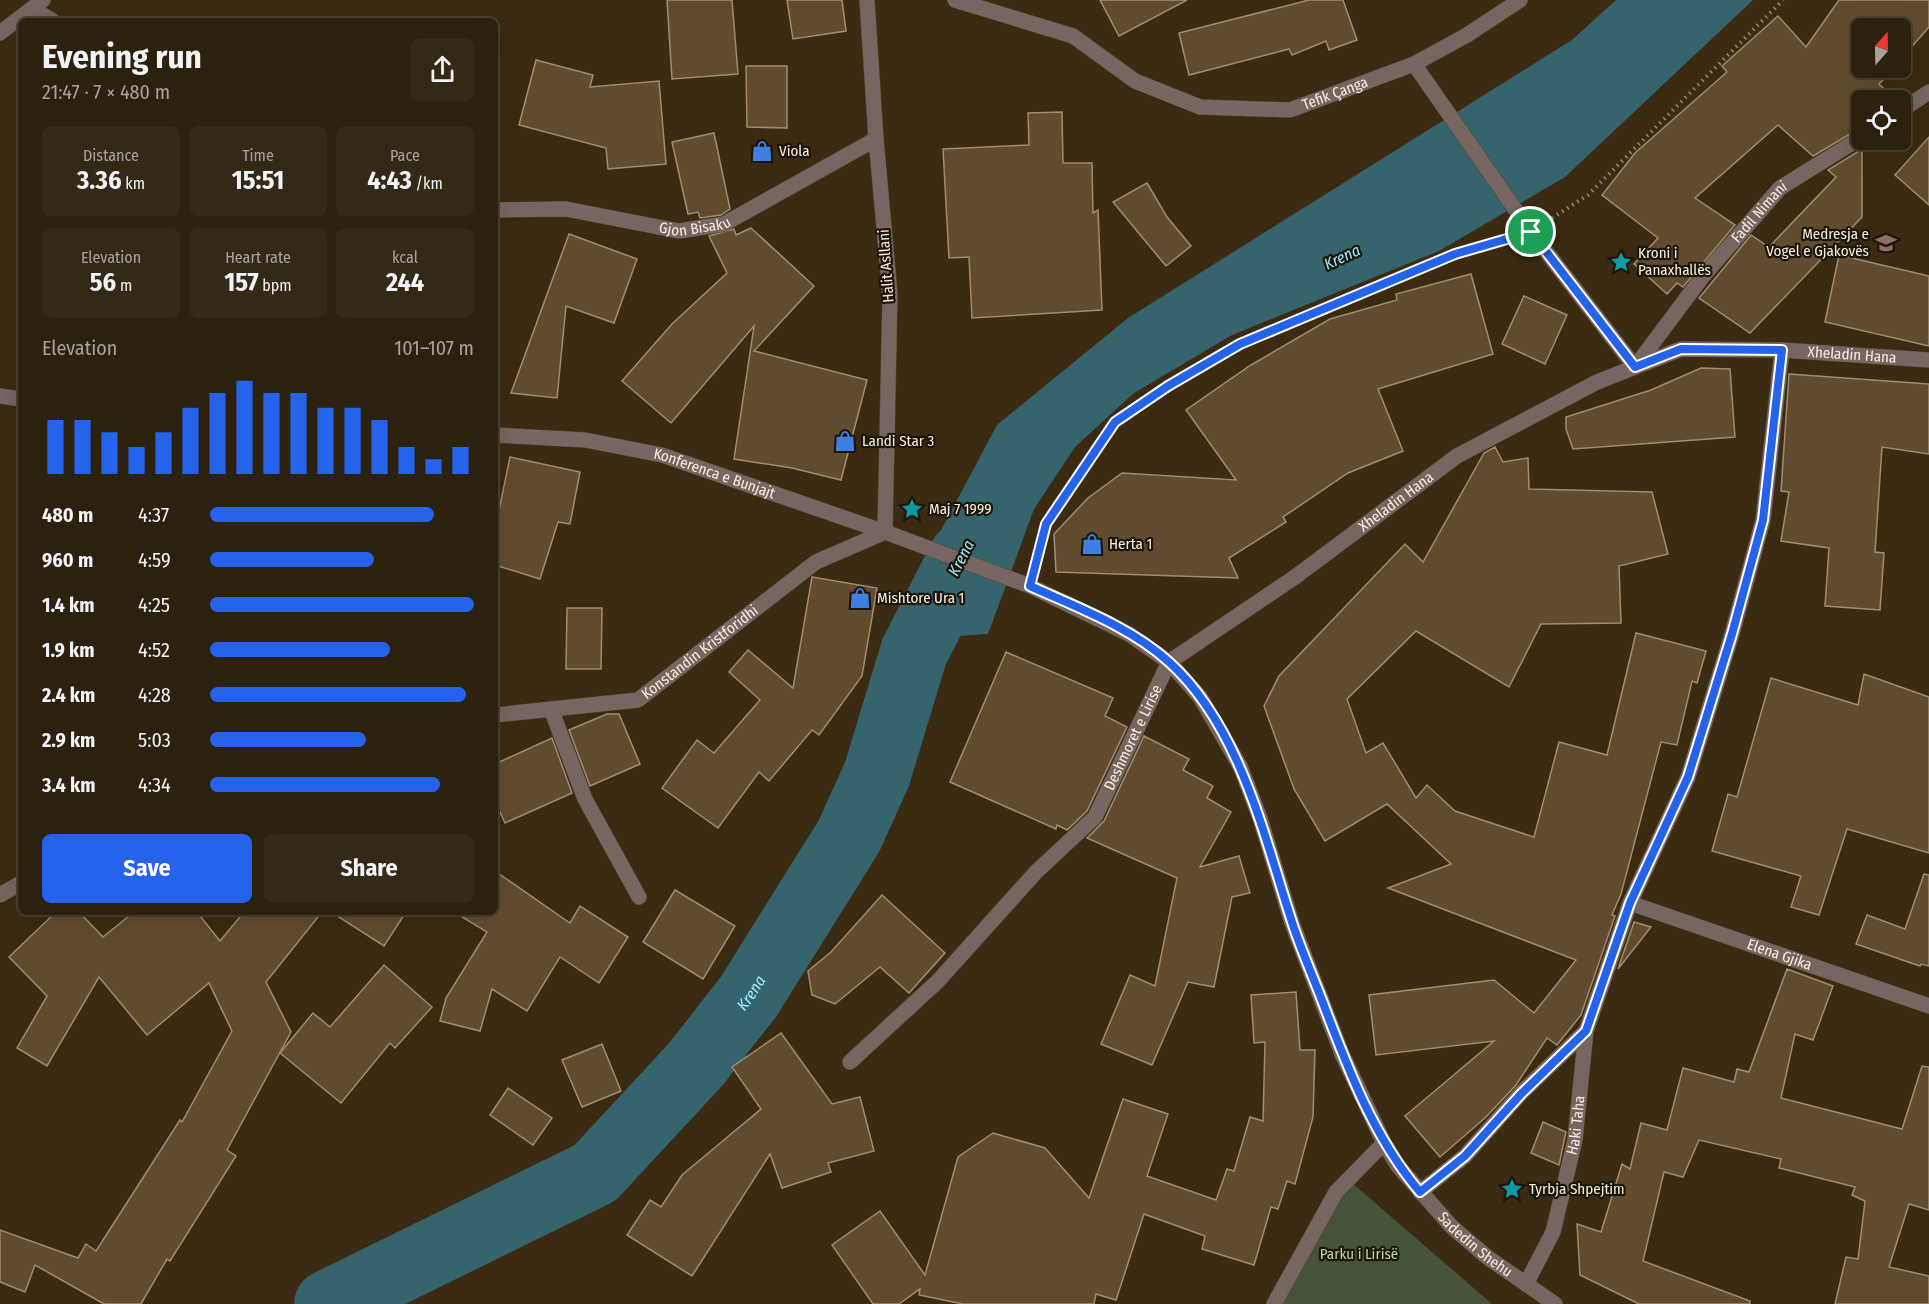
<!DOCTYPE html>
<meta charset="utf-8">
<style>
body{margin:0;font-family:"Fira Sans Condensed",sans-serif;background:#342817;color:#f1f3f6;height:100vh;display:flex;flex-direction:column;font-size:22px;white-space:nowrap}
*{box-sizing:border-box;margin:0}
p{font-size:20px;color:#a6a39e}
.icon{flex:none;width:33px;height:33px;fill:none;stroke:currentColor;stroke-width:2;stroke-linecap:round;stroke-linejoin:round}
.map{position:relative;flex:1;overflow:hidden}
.panel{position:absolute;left:18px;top:18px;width:480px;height:897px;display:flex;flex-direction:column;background:#2c200e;border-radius:9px;box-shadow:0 6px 24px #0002,0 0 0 2px #483e2e}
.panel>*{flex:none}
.needle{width:39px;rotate:20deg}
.buttons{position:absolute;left:1851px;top:18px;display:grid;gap:12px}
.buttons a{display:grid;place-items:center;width:60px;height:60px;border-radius:9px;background:#2c200e;box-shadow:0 6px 24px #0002,0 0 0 2px #483e2e;font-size:30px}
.pin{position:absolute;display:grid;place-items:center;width:51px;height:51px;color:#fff;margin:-26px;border:3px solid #fff;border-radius:50%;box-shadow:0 2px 6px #0007}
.round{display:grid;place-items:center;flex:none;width:63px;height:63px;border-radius:9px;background:#342817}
.overview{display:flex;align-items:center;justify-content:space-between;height:102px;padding:0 24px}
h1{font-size:33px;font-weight:700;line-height:45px}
.stats{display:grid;grid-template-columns:repeat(3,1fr);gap:9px;height:102px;padding:6px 24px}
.stats div{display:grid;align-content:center;border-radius:9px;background:#342817;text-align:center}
.stats b{font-size:26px;font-weight:700}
.stats small{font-size:16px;font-weight:400}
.stats p{font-size:16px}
.chart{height:168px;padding:12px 24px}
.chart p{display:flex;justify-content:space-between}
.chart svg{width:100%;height:108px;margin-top:6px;stroke:#2563eb;stroke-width:6}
.cta{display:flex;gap:12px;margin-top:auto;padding:12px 24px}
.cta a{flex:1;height:69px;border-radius:9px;background:#2563eb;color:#fff;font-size:24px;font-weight:700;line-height:69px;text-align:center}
.cta a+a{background:#342817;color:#f1f3f6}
ul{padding:0 24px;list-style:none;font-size:20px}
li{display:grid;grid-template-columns:96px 72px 1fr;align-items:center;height:45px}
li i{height:15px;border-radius:8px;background:#2563eb}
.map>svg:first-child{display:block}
.green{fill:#455439}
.water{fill:#36646d}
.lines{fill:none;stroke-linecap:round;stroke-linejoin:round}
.river{stroke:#36646d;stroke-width:68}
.building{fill:#614c2f;stroke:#a08c71;stroke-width:1.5}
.minor-casing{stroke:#56462f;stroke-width:16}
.path{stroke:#948672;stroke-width:4;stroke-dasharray:1.5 4.5;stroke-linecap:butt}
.minor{stroke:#766560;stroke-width:15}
.route-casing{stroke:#fff;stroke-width:12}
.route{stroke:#2563eb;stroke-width:8}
.labels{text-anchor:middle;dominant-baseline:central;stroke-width:4.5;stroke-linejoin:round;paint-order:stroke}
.street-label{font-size:15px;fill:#f9eedf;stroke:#1c150a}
.poi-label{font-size:15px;fill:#f9eedf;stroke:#1c150a;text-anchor:start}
.park-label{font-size:15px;fill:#bad9a1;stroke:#1c150a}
.water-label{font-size:16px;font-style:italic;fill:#9cedfd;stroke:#1c150a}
</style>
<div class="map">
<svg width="1929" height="1304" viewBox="0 0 1929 1304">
<rect width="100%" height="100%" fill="#3b2b12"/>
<!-- green -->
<path class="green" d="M 1344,1176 L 1492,1304 L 1275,1304 Z"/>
<!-- water -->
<path class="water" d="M 1616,0 L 1753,0 L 1565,177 L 1439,251 L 1232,335 L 1134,393 L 1075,447 L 1034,509 L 988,634 L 882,641 L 997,425 L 1128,318 L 1572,40 Z"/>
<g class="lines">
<!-- river -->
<path class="river" id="s1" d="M 328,1304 L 595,1173 L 696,1064 L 749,996 L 849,836 L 877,774 L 914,652 L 963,556"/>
</g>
<!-- building -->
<g class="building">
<path d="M 667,0 L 732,0 L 738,74 L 672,79 Z"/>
<path d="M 787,0 L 842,0 L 846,31 L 793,39 Z"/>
<path d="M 1100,0 L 1187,0 L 1119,36 Z"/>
<path d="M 1309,0 L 1343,0 L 1357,40 L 1329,50 L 1326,41 L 1292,55 L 1289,49 L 1189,75 L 1179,33 Z"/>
<path d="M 1839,0 L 1929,0 L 1929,27 L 1900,60 L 1900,28 L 1862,28 L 1862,68 L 1894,68 L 1879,84 L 1884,89 L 1871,100 L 1862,100 L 1862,127 L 1813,156 L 1778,125 L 1695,198 L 1735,225 L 1683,287 L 1677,283 L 1667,294 L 1634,264 L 1658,238 L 1602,195 L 1635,153 L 1727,72 L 1722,66 L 1778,16 L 1806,47 Z"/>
<path d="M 536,60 L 593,75 L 590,87 L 659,81 L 666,164 L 608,169 L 606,148 L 519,125 Z"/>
<path d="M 746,66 L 787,66 L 787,128 L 747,127 Z"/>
<path d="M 1062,112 L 1063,163 L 1092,163 L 1093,213 L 1098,210 L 1102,310 L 972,318 L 969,257 L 949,258 L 943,149 L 1029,145 L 1028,113 Z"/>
<path d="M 714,133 L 730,209 L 721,215 L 700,218 L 698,212 L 688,214 L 672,142 Z"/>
<path d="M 1929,137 L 1929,205 L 1895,175 Z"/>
<path d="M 1862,149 L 1862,217 L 1750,333 L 1699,298 L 1751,235 L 1769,247 L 1836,177 L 1828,170 Z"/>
<path d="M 1147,183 L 1167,217 L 1191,246 L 1166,266 L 1113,202 Z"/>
<path d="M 751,228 L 814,286 L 754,351 L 867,380 L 841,480 L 792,468 L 734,459 L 754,326 L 671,423 L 622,381 L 672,324 L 727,273 L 709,236 L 734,229 L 736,235 Z"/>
<path d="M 569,234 L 637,259 L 614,323 L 566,306 L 557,398 L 511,393 Z"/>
<path d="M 1839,255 L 1929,276 L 1929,346 L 1825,322 Z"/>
<path d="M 1471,274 L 1493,354 L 1378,389 L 1403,451 L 1348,473 L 1283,517 L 1286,522 L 1229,558 L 1238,578 L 1056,572 L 1054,534 L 1088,498 L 1122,473 L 1236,480 L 1186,410 L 1251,365 L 1330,319 L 1397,300 L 1396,294 Z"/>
<path d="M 1524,296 L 1567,315 L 1545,364 L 1502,344 Z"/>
<path d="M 1701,368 L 1730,369 L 1735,437 L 1573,449 L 1566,429 L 1566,417 L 1651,390 Z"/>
<path d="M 1789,374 L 1929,384 L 1929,454 L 1882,447 L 1875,552 L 1884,553 L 1880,610 L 1825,606 L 1829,548 L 1781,541 L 1789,492 L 1781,491 Z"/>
<path d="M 1495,447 L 1503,462 L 1528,458 L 1529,489 L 1652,492 L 1668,554 L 1619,566 L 1621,623 L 1541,624 L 1509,687 L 1416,631 L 1347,699 L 1366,753 L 1383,743 L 1416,798 L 1427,785 L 1455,811 L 1534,837 L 1559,742 L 1607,755 L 1636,633 L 1706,651 L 1697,683 L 1692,681 L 1677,745 L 1661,742 L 1621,894 L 1612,915 L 1615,916 L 1581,1015 L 1557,1045 L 1547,1038 L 1516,1085 L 1486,1117 L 1440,1157 L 1405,1116 L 1494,1041 L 1376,1055 L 1369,995 L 1494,980 L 1534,1013 L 1576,960 L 1388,888 L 1451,864 L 1387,804 L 1325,841 L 1294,789 L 1264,706 L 1279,676 L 1405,544 L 1423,562 L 1484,453 Z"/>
<path d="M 510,457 L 580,472 L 570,524 L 558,522 L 540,579 L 495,565 L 495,530 Z"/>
<path d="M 812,577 L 877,588 L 862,676 L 819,735 L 812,730 L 769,781 L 759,772 L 718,828 L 662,788 L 697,740 L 714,753 L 760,700 L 729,672 L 748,650 L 793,688 Z"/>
<path d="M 567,608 L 602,608 L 601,669 L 566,669 Z"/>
<path d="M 1006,652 L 1113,698 L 1105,716 L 1127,727 L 1087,811 L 1067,830 L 1057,825 L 1056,829 L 950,782 Z"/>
<path d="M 1864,674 L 1929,697 L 1929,853 L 1847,829 L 1819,915 L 1791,907 L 1801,876 L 1712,851 L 1728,794 L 1737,797 L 1771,678 L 1858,705 Z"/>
<path d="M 607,714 L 619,714 L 640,764 L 590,786 L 569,730 Z"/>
<path d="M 1144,736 L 1189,759 L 1183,770 L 1213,786 L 1207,798 L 1231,812 L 1200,867 L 1239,856 L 1250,893 L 1232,897 L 1214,987 L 1188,982 L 1152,1065 L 1101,1044 L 1130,975 L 1155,986 L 1177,878 L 1087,838 L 1104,821 Z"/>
<path d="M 552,738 L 572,793 L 505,823 L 495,801 L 495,764 Z"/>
<path d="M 495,871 L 570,923 L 580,906 L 628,937 L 599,983 L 560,957 L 527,1011 L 492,989 L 480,1031 L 440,1021 L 446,998 L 487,932 L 454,912 L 495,912 Z"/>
<path d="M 1924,874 L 1929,875 L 1929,966 L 1921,964 L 1920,966 L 1856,944 L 1867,915 L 1905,929 Z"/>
<path d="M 675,890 L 735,926 L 703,979 L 643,942 Z"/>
<path d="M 882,895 L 945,953 L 909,993 L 880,967 L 835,1004 L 812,995 L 808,971 L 831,952 Z"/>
<path d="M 56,912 L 79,912 L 103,937 L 134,912 L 197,912 L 220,941 L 244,912 L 322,912 L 266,982 L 291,1032 L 227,1150 L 236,1156 L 170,1261 L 167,1259 L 141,1304 L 104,1304 L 35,1265 L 25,1292 L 0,1282 L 0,1230 L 78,1258 L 86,1244 L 96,1251 L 180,1120 L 182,1122 L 232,1031 L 209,983 L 147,1035 L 99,977 L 47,1066 L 17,1048 L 47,996 L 9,957 Z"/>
<path d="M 331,912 L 406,912 L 384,946 Z"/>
<path d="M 1634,922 L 1651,927 L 1618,969 Z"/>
<path d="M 384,965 L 432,1007 L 395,1048 L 390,1043 L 341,1103 L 280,1053 L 313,1013 L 330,1027 Z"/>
<path d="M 1787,969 L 1833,986 L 1813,1040 L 1795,1034 L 1781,1098 L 1902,1129 L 1922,1066 L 1929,1067 L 1929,1210 L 1909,1204 L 1889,1267 L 1929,1276 L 1929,1304 L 1835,1304 L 1846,1257 L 1858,1259 L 1865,1201 L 1852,1195 L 1855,1187 L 1779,1168 L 1781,1159 L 1699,1140 L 1683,1177 L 1664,1172 L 1643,1261 L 1750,1301 L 1750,1304 L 1639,1304 L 1580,1275 L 1577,1224 L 1601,1232 L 1622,1164 L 1630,1169 L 1641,1123 L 1667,1130 L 1683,1068 L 1734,1082 L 1737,1069 L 1749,1072 Z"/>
<path d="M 1296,992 L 1300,1050 L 1315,1050 L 1313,1117 L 1295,1184 L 1287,1181 L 1278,1209 L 1271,1207 L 1254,1265 L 1202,1249 L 1205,1236 L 1144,1214 L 1116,1300 L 1096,1294 L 1094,1304 L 963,1304 L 919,1295 L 920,1289 L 899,1304 L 873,1304 L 832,1245 L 880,1211 L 925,1275 L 958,1157 L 993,1133 L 1045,1148 L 1089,1198 L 1123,1099 L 1168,1114 L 1147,1176 L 1216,1200 L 1227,1169 L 1234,1171 L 1250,1117 L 1263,1121 L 1265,1042 L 1254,1043 L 1251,995 Z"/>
<path d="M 781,1033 L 832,1104 L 860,1097 L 874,1151 L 828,1163 L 831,1172 L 782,1188 L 770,1154 L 692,1276 L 627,1235 L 650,1200 L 661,1207 L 682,1175 L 761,1109 L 732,1067 Z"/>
<path d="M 602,1044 L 621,1091 L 582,1107 L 562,1060 Z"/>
<path d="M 508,1088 L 552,1118 L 533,1145 L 490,1115 Z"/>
<path d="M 1543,1122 L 1566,1132 L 1559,1165 L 1531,1153 Z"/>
</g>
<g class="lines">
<defs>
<g id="minor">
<path id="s2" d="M 955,0 L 1073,36 L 1135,81 L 1200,107 L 1290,110 L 1414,64 L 1467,35 L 1520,0"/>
<path d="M 33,9 L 53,21"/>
<path d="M 0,33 L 43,0"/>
<path id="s3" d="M 1414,64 L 1531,232 L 1635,367 L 1703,276 L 1780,188 L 1862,137"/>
<path d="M 1900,111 L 1929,92"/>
<path id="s4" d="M 495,210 L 566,209 L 679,231 L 724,224 L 876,139"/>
<path d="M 0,396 L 21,399"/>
<path id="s5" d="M 495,435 L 585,440 L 662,455 L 885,532 L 1030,586 L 1129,634 L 1169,662 L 1200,697 L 1240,766 L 1260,818 L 1292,923 L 1342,1054 L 1384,1143 L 1398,1166 L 1452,1227 L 1487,1257 L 1555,1304"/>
<path id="s6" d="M 1169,662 L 1295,577 L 1457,456 L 1597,382 L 1681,349 L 1782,350 L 1929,360"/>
<path d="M 551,709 L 585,799 L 639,897"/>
<path id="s7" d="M 495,715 L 638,700 L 816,562 L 885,532 L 890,294 L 876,139 L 867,0"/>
<path d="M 0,895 L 21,883"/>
<path id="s8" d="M 1630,903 L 1929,1006"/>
<path id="s9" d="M 850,1062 L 938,981 L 1036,872 L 1095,817 L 1169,662"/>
<path d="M 1420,1192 L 1465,1156 L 1521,1093 L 1586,1031"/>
<path id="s10" d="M 1526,1284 L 1553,1232 L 1575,1140 L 1586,1031 L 1630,903 L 1688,777 L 1732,634 L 1763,520 L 1782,350"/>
<path d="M 1274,1304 L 1336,1192 L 1384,1143"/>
</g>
</defs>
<!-- minor casing -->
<use href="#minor" class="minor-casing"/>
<!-- path -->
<g class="path">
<path d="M 1552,218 L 1588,195 L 1783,0"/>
<path d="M 1037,560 L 1046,524 L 1115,422 L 1168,386 L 1240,344 L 1455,253 L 1505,239"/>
</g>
<!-- minor -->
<use href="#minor" class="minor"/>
</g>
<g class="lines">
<defs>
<path id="route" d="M 1531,232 L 1635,367 L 1681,349 L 1782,350 L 1763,520 L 1732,634 L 1688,777 L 1630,903 L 1586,1031 L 1521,1094 L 1465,1156 L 1420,1192 C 1374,1138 1348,1069 1323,1003 C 1313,976 1301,950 1292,922 C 1264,836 1240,726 1169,662 C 1131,627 1076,607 1030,586 L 1046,524 L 1115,422 L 1168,386 L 1240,344 L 1455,254 Z"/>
</defs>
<!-- route casing -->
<use href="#route" class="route-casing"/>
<!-- route -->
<use href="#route" class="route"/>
</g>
<!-- icons -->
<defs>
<symbol id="shop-bare" viewBox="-9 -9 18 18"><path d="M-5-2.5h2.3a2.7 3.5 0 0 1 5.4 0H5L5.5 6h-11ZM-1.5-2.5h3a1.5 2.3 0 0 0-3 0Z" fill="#3f7fe0" stroke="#1c150a" stroke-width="2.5" paint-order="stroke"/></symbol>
<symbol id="school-bare" viewBox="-9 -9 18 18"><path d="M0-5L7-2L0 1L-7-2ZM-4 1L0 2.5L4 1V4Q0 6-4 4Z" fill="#8d6e63" stroke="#1c150a" stroke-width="2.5" paint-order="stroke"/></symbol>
<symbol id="sight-bare" viewBox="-9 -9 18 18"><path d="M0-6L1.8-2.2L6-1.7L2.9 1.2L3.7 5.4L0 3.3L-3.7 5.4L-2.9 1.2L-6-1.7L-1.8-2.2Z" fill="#0f9aa8" stroke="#1c150a" stroke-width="2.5" paint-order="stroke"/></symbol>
</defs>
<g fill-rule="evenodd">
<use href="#shop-bare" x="747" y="136" width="30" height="30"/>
<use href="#school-bare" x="1871" y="228" width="30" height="30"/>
<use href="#sight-bare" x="1606" y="247" width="30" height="30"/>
<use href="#shop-bare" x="830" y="426" width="30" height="30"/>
<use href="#sight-bare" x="897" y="494" width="30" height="30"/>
<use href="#shop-bare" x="1077" y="529" width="30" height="30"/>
<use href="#shop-bare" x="845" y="583" width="30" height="30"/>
<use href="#sight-bare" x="1497" y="1174" width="30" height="30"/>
</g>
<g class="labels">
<!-- street labels -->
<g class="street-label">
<text stroke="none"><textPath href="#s2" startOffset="408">Tefik Çanga</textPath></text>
<text stroke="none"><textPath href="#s3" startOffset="574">Fadil Nimani</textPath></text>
<text stroke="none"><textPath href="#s4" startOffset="202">Gjon Bisaku</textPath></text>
<text transform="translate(886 266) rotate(-94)">Halit Asllani</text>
<text stroke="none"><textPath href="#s6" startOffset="774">Xheladin Hana</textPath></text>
<text stroke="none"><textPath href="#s5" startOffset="224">Konferenca e Bunjajt</textPath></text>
<text stroke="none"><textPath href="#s6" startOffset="278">Xheladin Hana</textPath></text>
<text stroke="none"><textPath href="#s7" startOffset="222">Konstandin Kristforidhi</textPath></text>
<text stroke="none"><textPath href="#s9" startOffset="435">Deshmoret e Lirise</textPath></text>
<text stroke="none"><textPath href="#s8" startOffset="158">Elena Gjika</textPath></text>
<text stroke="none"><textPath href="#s10" startOffset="168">Haki Taha</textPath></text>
<text stroke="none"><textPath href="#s5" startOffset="1386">Sadedin Shehu</textPath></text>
</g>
<!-- poi labels -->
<g class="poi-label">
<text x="779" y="151">Viola</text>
<text x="1869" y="234" text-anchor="end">Medresja e<tspan x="1869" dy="17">Vogel e Gjakovës</tspan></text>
<text x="1638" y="253">Kroni i<tspan x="1638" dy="17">Panaxhallës</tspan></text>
<text x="862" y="441">Landi Star 3</text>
<text x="929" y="509">Maj 7 1999</text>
<text x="1109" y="544">Herta 1</text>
<text x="877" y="598">Mishtore Ura 1</text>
<text x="1529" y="1189">Tyrbja Shpejtim</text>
</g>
<!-- park labels -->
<g class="park-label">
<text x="1359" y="1254">Parku i Lirisë</text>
</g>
<!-- water labels -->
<g class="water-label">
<text transform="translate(1342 257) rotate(-25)">Krena</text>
<text transform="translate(961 558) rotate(-63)">Krena</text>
<text stroke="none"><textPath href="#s1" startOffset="536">Krena</textPath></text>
</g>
</g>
</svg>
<div class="buttons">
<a><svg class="needle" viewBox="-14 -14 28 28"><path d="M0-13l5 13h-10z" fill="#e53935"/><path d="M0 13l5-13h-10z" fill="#a6a39e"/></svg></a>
<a><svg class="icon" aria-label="locate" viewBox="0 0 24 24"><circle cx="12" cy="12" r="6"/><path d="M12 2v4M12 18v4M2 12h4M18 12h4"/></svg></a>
</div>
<div class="pin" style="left:1531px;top:232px;background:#1e9e55"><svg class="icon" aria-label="arrive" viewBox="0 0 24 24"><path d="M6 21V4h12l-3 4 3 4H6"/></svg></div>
<section class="panel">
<div class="overview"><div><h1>Evening run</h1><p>21:47 · 7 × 480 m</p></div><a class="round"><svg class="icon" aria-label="share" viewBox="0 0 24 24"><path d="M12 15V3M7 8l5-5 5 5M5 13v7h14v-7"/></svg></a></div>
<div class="stats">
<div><p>Distance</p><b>3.36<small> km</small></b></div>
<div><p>Time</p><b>15:51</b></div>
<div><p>Pace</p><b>4:43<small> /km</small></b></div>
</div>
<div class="stats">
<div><p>Elevation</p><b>56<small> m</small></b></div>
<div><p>Heart rate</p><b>157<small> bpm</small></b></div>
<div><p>kcal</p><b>244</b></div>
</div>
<div class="chart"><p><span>Elevation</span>101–107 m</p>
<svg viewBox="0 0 160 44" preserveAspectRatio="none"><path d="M5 44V22M15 44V22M25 44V27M35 44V33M45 44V27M55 44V17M65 44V11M75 44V6M85 44V11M95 44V11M105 44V17M115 44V17M125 44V22M135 44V33M145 44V38M155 44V33"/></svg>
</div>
<ul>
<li><b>480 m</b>4:37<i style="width:85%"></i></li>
<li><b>960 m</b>4:59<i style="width:62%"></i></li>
<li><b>1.4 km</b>4:25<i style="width:100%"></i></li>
<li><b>1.9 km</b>4:52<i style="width:68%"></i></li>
<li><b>2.4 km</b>4:28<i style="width:97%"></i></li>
<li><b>2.9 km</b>5:03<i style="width:59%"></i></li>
<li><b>3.4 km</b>4:34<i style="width:87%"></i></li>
</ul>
<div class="cta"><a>Save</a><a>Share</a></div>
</section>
</div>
